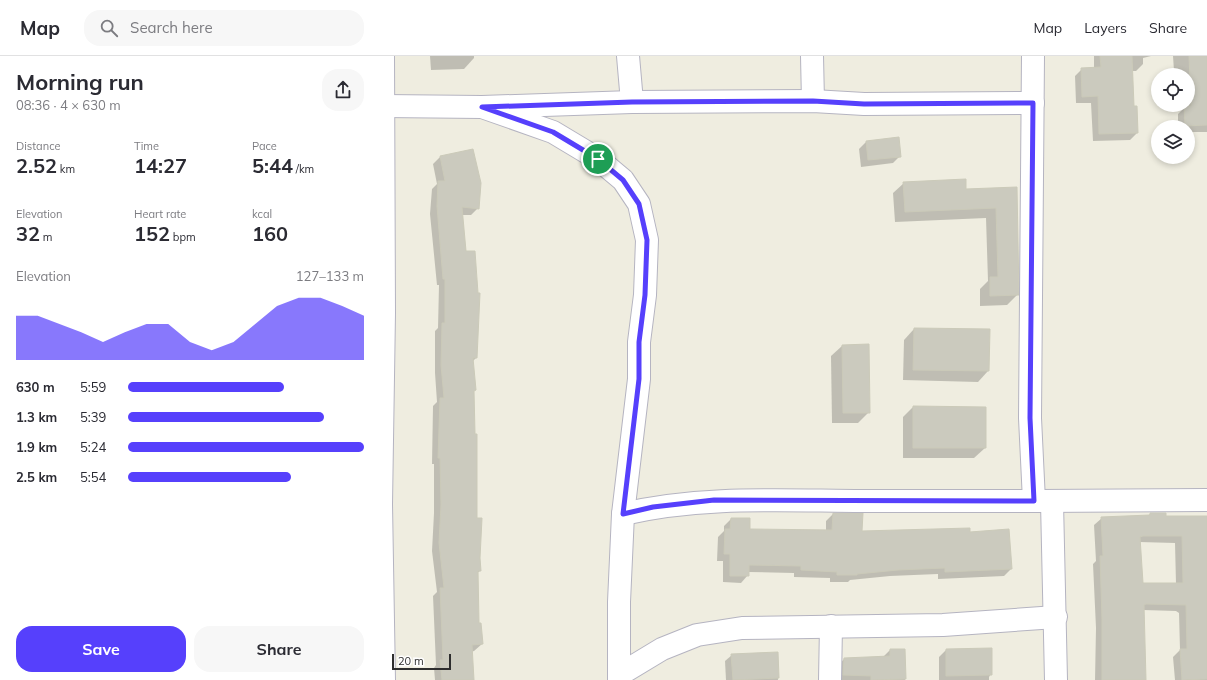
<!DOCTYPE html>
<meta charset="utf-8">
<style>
body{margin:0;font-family:Mulish,sans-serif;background:#f7f7f7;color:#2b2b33;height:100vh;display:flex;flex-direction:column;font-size:15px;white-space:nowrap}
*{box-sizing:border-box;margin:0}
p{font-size:13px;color:#7c7c81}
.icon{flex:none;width:22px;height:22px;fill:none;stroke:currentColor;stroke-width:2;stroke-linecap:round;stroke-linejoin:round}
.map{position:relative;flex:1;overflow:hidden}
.drawer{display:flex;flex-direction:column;background:#fff;width:380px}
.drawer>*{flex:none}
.buttons{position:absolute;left:771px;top:12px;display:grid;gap:8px}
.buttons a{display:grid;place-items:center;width:44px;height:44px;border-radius:50%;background:#fff;box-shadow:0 2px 6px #0003;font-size:20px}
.scale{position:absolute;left:12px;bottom:10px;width:59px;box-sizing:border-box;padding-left:4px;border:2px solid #2e2e2e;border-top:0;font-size:11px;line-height:14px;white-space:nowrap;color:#2e2e2e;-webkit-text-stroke:3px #fff;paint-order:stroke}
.pin{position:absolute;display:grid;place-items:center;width:34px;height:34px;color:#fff;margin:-17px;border:2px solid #fff;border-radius:50%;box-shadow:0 1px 4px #0007}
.round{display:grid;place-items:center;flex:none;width:42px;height:42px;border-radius:16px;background:#f7f7f7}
.overview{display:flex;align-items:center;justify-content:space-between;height:68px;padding:0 16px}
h1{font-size:22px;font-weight:700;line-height:30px}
.metrics{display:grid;grid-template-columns:repeat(3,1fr);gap:6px;height:68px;padding:4px 16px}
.metrics div{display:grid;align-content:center}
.metrics b{font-size:20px;font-weight:700}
.metrics small{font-size:11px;font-weight:400}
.metrics p{font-size:11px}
.chart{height:112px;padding:8px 16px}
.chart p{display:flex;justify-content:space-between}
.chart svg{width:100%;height:72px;margin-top:4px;fill:#5640fc;opacity:.7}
.button{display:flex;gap:8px;margin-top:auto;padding:8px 16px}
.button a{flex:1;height:46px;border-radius:16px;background:#5640fc;color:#fff;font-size:16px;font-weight:700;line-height:46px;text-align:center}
.button a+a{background:#f7f7f7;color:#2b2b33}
ul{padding:0 16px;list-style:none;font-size:13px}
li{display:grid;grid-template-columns:64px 48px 1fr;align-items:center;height:30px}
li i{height:10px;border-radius:5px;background:#5640fc}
header{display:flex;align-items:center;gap:24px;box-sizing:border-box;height:56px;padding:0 20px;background:#fff;border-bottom:1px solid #e1e1e2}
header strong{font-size:19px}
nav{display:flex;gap:22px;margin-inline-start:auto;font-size:14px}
.search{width:280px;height:36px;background:#f7f7f7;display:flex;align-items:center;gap:10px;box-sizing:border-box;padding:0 14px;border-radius:16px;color:#7c7c81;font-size:15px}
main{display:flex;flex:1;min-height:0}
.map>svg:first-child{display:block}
.shadow{fill:#0003;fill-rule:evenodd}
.building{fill:#cbcabe;stroke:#cbcab9;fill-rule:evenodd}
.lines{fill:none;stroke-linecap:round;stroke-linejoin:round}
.minor-casing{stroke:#b5b4c1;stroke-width:24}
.minor{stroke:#fff;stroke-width:22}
.route-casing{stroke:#fff;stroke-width:8}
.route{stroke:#5640fc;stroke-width:5}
</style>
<header>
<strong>Map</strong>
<div class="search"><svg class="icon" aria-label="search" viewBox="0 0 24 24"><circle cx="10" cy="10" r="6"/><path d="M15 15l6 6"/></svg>Search here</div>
<nav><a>Map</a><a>Layers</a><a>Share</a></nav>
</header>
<main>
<section class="drawer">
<div class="overview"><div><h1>Morning run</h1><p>08:36 · 4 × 630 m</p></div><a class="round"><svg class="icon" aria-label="share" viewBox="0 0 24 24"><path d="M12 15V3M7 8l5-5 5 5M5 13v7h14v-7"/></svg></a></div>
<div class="metrics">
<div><p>Distance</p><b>2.52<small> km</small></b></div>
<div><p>Time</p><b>14:27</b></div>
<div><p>Pace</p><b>5:44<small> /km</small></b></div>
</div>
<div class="metrics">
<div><p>Elevation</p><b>32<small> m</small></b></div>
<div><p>Heart rate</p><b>152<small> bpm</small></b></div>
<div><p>kcal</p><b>160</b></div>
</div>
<div class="chart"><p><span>Elevation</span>127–133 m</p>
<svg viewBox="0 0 160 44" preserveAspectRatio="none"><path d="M0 44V17L10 17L20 22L30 27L40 33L50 27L60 22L70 22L80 33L90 38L100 33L110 22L120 11L130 6L140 6L150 11L160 17V44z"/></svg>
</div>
<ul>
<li><b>630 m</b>5:59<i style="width:66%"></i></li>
<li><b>1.3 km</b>5:39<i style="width:83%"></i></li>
<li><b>1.9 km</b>5:24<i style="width:100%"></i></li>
<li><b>2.5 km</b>5:54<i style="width:69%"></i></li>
</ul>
<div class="button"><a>Save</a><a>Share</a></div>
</section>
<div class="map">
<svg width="827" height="624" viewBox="0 0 827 624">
<rect width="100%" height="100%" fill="#efede0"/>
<!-- shadow -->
<g class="shadow">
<path d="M 50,0 L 94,0 L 94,2 L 84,13 L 51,14 Z"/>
<path d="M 714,0 L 771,0 L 763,2 L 763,8 L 756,15 L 752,15 L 753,51 L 757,77 L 750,84 L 713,85 L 711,47 L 696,47 L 695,20 L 702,13 L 714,13 Z"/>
<path d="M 793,0 L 827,0 L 827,76 L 808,76 L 808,71 L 798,71 L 798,58 L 804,52 L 804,49 L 808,49 L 808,19 L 803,19 L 803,15 L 794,15 Z"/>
<path d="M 518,82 L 520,100 L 513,107 L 481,111 L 479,93 L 486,86 Z"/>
<path d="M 60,101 L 98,152 L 91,159 L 82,159 L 96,302 L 92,306 L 96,463 L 100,515 L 97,517 L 98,568 L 102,588 L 94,595 L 91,596 L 93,624 L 55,624 L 54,612 L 56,609 L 53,540 L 57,536 L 52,495 L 54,457 L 54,408 L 52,408 L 53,350 L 57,346 L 55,317 L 55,275 L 58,272 L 59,229 L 57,229 L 50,158 L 52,133 L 57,128 L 53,108 Z"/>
<path d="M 524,127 L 585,134 L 636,132 L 638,238 L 627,249 L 600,250 L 600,233 L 608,225 L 606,162 L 515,166 L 513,137 Z"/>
<path d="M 534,273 L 609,274 L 608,315 L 598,326 L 523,324 L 524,284 Z"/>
<path d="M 488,289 L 489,356 L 478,367 L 452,367 L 451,300 L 462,290 Z"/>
<path d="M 533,351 L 605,392 L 594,402 L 523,402 L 523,361 Z"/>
<path d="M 453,458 L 482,458 L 481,476 L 589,477 L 631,513 L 624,520 L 558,523 L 558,518 L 510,520 L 470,524 L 468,526 L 450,526 L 450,522 L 414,521 L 414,517 L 368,516 L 368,519 L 361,527 L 343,526 L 343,505 L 337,505 L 338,481 L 344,475 L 344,470 L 351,463 L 369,474 L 446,475 L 446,465 Z"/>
<path d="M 770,458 L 785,458 L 785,461 L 827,461 L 827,624 L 795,624 L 793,601 L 800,594 L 799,557 L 796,555 L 763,554 L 764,624 L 715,624 L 716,572 L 713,508 L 716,505 L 714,469 L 722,462 L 768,460 ZM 759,486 L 795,487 L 796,528 L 762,528 Z"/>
<path d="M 611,593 L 611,618 L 609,621 L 609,624 L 559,624 L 559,601 L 566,594 Z"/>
<path d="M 510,594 L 524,594 L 525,624 L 457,624 L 458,610 L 464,603 L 503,601 Z"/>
<path d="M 397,597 L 398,624 L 346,624 L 345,605 L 352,599 Z"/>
</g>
<!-- building -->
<g class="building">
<path d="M 720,0 L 752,0 L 754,50 L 757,50 L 758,77 L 719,78 L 718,40 L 702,41 L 701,12 L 721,11 Z"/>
<path d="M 809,0 L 827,0 L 827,69 L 805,70 L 804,50 L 811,50 Z"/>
<path d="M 519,81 L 521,101 L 488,104 L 486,85 Z"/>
<path d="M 93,93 L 101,127 L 99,153 L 82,151 L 86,195 L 95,195 L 98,237 L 100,237 L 97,302 L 93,302 L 96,334 L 94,335 L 95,378 L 97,378 L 97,462 L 102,462 L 100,502 L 101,515 L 98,515 L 99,567 L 101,567 L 103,588 L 92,589 L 94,624 L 62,624 L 60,604 L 63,604 L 60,532 L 64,532 L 59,487 L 61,449 L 60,402 L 58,402 L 60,342 L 64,342 L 61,309 L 62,267 L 65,267 L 65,223 L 63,223 L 57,150 L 58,125 L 65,125 L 60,100 Z"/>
<path d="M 586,123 L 586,133 L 637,131 L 639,239 L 610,240 L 610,221 L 618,221 L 616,152 L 525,156 L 523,126 Z"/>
<path d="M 534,272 L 610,273 L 609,315 L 533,314 Z"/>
<path d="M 489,288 L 490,357 L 463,357 L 462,289 Z"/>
<path d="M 533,350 L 606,351 L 606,392 L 533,392 Z"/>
<path d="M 453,457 L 483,457 L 482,475 L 590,472 L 590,476 L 629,473 L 632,513 L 565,516 L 565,512 L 518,514 L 477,518 L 477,519 L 457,519 L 457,516 L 421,514 L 421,510 L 369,509 L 369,520 L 350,520 L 350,498 L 344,498 L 345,473 L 350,473 L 351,462 L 370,462 L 370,473 L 452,474 Z"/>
<path d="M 770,457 L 786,457 L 786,460 L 827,460 L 827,623 L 802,624 L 800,593 L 807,593 L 806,549 L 766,548 L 764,549 L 766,624 L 722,624 L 722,564 L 720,500 L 723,500 L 721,461 L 770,459 ZM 763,480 L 802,480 L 803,527 L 763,527 L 760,481 Z"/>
<path d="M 612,592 L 612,619 L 566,620 L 566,593 Z"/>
<path d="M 510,593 L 525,593 L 526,623 L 491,624 L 491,620 L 463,619 L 464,602 L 510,600 Z"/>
<path d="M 398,596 L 399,622 L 353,624 L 351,598 Z"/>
</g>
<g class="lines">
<defs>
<g id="minor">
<path d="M 3,0 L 4,257 L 1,448 L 4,624"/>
<path d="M 248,0 L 252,46"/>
<path d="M 432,0 L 433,45"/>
<path d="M 653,0 L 650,362 L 654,445"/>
<path d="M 3,50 L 102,51 L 252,46 L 433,45 L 484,48 L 653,47"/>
<path d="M 102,51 L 173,76 L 218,103 L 243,124 L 259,148 L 267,184 L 265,239 L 259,286 L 259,323 L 243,458 L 239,546 L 239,624"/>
<path d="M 672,446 L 676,624"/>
<path d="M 243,458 C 324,439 406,445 489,445 C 602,445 714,445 827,444"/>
<path d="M 239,619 L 282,593 L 317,579 L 362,572 L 563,569 L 676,561"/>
<path d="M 450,624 L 451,570"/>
</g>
</defs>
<!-- minor casing -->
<use href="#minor" class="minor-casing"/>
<!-- minor -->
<use href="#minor" class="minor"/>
</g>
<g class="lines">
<defs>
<path id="route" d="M 433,45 L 484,48 L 653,47 L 650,362 L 654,445 L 334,444 L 273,451 L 243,458 L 259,323 L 259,286 L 265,239 L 267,184 L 259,148 L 243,124 L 218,103 L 173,76 L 102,51 L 252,46 Z"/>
</defs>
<!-- route casing -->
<use href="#route" class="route-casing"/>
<!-- route -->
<use href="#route" class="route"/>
</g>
</svg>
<div class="buttons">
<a><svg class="icon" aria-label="locate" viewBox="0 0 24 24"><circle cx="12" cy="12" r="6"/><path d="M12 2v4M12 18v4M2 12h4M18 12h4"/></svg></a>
<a><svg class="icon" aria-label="layers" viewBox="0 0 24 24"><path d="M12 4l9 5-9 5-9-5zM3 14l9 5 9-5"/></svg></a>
</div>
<div class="scale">20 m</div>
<div class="pin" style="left:218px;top:103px;background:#1e9e55"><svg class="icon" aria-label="arrive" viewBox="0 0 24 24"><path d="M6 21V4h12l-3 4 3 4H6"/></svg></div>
</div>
</main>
